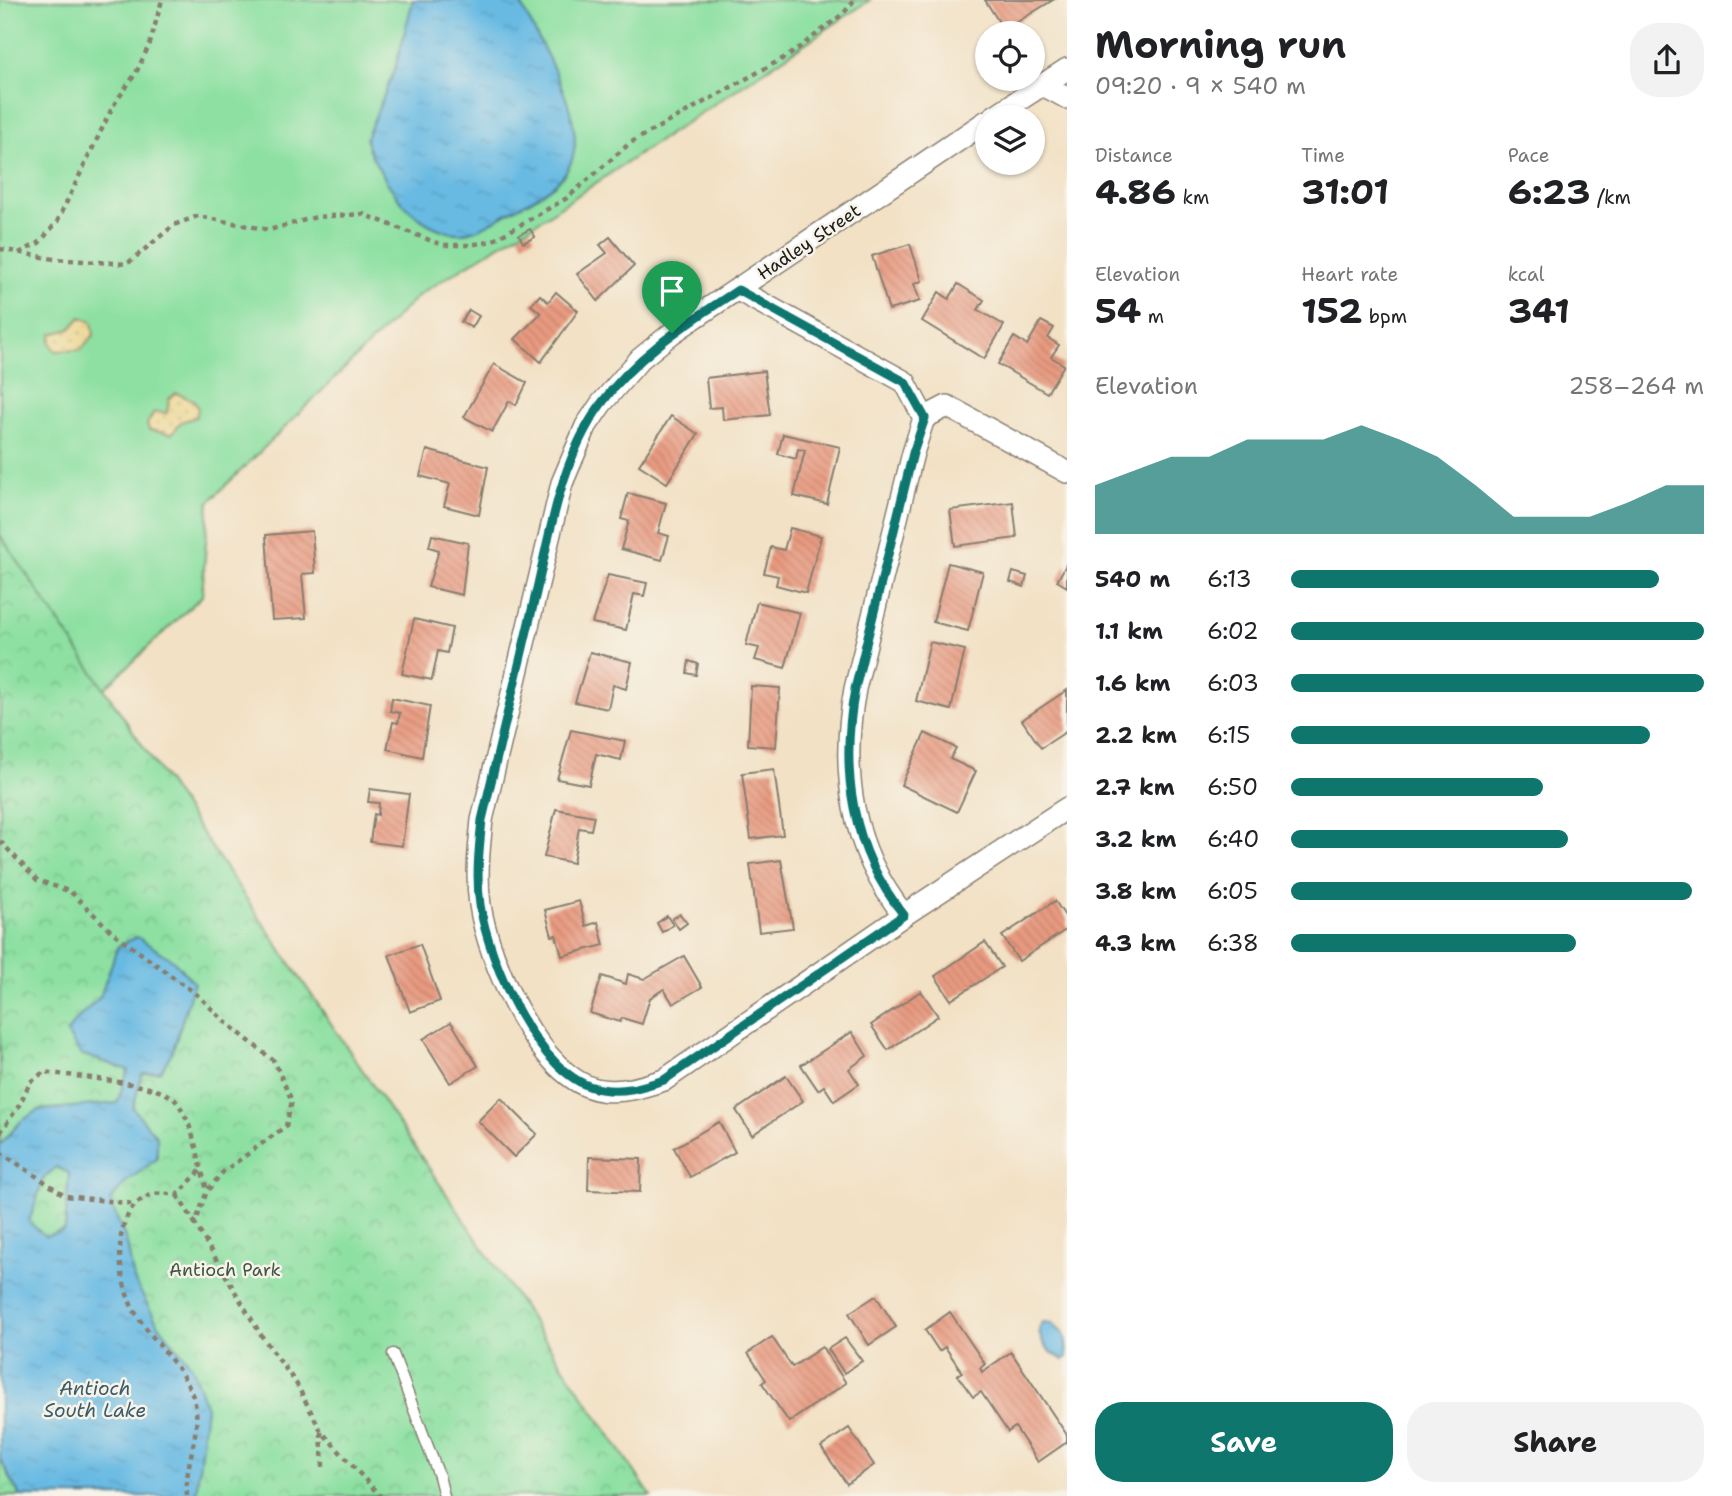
<!DOCTYPE html>
<meta charset="utf-8">
<style>
body{margin:0;font-family:"Shantell Sans",sans-serif;background:#f2f2f2;color:#202124;height:100vh;display:flex;flex-direction:column;font-size:26px;white-space:nowrap}
*{box-sizing:border-box;margin:0}
p{font-size:23px;color:#757577}
.icon{flex:none;width:38px;height:38px;fill:none;stroke:currentColor;stroke-width:2;stroke-linecap:round;stroke-linejoin:round}
.map{position:relative;flex:1;overflow:hidden}
.sheet{display:flex;flex-direction:column;background:#fff;width:665px}
.sheet>*{flex:none}
.buttons{position:absolute;left:975px;top:21px;display:grid;gap:14px}
.buttons a{display:grid;place-items:center;width:70px;height:70px;border-radius:50%;background:#fff;box-shadow:0 2px 5px #0004;font-size:35px}
.pin{position:absolute;display:grid;place-items:center;width:60px;height:60px;color:#fff;margin:-72px -30px;border-radius:50% 50% 50% 0;rotate:-45deg;box-shadow:0 0 7px #0007}
.pin .icon{rotate:45deg}
.round{display:grid;place-items:center;flex:none;width:74px;height:74px;border-radius:28px;background:#f2f2f2}
.overview{display:flex;align-items:center;justify-content:space-between;height:119px;padding:0 28px}
h1{font-size:38px;font-weight:700;line-height:52px}
.figures{display:grid;grid-template-columns:repeat(3,1fr);gap:10px;height:119px;padding:7px 28px}
.figures div{display:grid;align-content:center}
.figures b{font-size:35px;font-weight:700}
.figures small{font-size:19px;font-weight:400}
.figures p{font-size:19px}
.chart{height:196px;padding:14px 28px}
.chart p{display:flex;justify-content:space-between}
.chart svg{width:100%;height:126px;margin-top:7px;fill:#0f766e;opacity:.7}
.button{display:flex;gap:14px;margin-top:auto;padding:14px 28px}
.button a{flex:1;height:80px;border-radius:28px;background:#0f766e;color:#fff;font-size:28px;font-weight:700;line-height:80px;text-align:center}
.button a+a{background:#f2f2f2;color:#202124}
ul{padding:0 28px;list-style:none;font-size:23px}
li{display:grid;grid-template-columns:112px 84px 1fr;align-items:center;height:52px}
li i{height:18px;border-radius:9px;background:#0f766e}
main{display:flex;flex:1;min-height:0}
.map>svg:first-child{display:block}
.grass{fill:#8de0a2;stroke:#547e5f;stroke-width:2}
.sand{fill:url(#sand-dots);stroke:#857b5d;stroke-width:2}
.park{fill:url(#park-crowns);stroke:#547e5f;stroke-width:2}
.water{fill:url(#water-ripples);stroke:#426b80;stroke-width:2;fill-rule:evenodd}
.building{fill:url(#building-back-hatch)}
.lines{fill:none;stroke-linecap:round;stroke-linejoin:round}
.service-casing{stroke:#877e70;stroke-width:13}
.minor-casing{stroke:#877e70;stroke-width:24}
.path{stroke:#877e70;stroke-width:4.5;stroke-dasharray:5 5;stroke-linecap:butt}
.service{stroke:#fff;stroke-width:10}
.minor{stroke:#fff;stroke-width:21}
.route-casing{stroke:#fff;stroke-width:14}
.route{stroke:#0f766e;stroke-width:9}
.labels{text-anchor:middle;dominant-baseline:central;stroke-width:5;stroke-linejoin:round;paint-order:stroke}
.street-label{font-size:18px;fill:#1c1c1c;stroke:#f7f3e8}
.park-label{font-size:18px;fill:#3e5744;stroke:#f7f3e8}
.water-label{font-size:19px;font-style:italic;fill:#3a5b6c;stroke:#f7f3e8}
</style>
<main>
<div class="map">
<svg width="1067" height="1496" viewBox="0 0 1067 1496">
<defs>
<pattern id="sand-dots" width="8" height="8" patternUnits="userSpaceOnUse" patternTransform="scale(1.75)"><rect width="8" height="8" fill="#eeda9e"/><path d="M2 2h.1M6 6h.1" fill="none" stroke="#ccba88" stroke-width="1.8" stroke-linecap="round"/></pattern>
<pattern id="park-crowns" width="20" height="18" patternUnits="userSpaceOnUse" patternTransform="scale(1.75)"><rect width="20" height="18" fill="#8de0a2"/><path d="M2 6a3 3 0 1 1 6 0M12 15a3 3 0 1 1 6 0" fill="none" stroke="#79c08b"/></pattern>
<pattern id="water-ripples" width="26" height="14" patternUnits="userSpaceOnUse" patternTransform="scale(1.75)"><rect width="26" height="14" fill="#68bae3"/><path d="M2 4q2-2 4 0t4 0M15 11q2-2 4 0t4 0" fill="none" stroke="#5a9fc2"/></pattern>
<pattern id="building-back-hatch" width="6" height="6" patternUnits="userSpaceOnUse" patternTransform="scale(1.75)"><rect width="6" height="6" fill="#e89a80"/><path d="M-1 5l2 2M0 0l6 6M5-1l2 2" fill="none" stroke="#c6846e"/></pattern>
</defs>
<rect width="100%" height="100%" fill="#f7f3e8"/>
<filter id="ink" filterUnits="userSpaceOnUse"><feTurbulence type="fractalNoise" baseFrequency=".0143" numOctaves="2"/><feDisplacementMap in="SourceGraphic" scale="14" xChannelSelector="R" yChannelSelector="G"/><feConvolveMatrix kernelMatrix="1 2 1 2 8 2 1 2 1" color-interpolation-filters="sRGB"/></filter>
<filter id="wash" filterUnits="userSpaceOnUse"><feTurbulence type="fractalNoise" baseFrequency=".00686" numOctaves="4" result="noise"/><feDisplacementMap in="SourceGraphic" scale="28" xChannelSelector="R" yChannelSelector="G"/><feGaussianBlur stdDeviation="1.57" result="paint"/><feColorMatrix in="noise" values="0 0 0 0 0 0 0 0 0 0 0 0 0 0 0 0 0 1.4 0 .05"/><feComposite in="paint" operator="in"/></filter>
<g filter="url(#wash)">
<rect width="100%" height="100%" fill="#f2e1c5"/>
<!-- grass -->
<path class="grass" d="M 0,0 L 870,0 L 539,221 L 420,294 L 209,502 L 202,596 L 104,689 L 0,535 Z"/>
<!-- sand -->
<g class="sand">
<path d="M 81,317 L 92,322 L 94,335 L 81,350 L 55,351 L 50,342 L 52,334 L 70,329 Z"/>
<path d="M 176,393 L 195,401 L 198,409 L 196,417 L 181,422 L 172,434 L 149,430 L 147,424 L 154,412 L 167,413 L 169,399 Z"/>
</g>
<!-- park -->
<path class="park" d="M 0,535 L 651,1496 L 0,1496 Z"/>
<!-- water -->
<g class="water">
<path d="M 413,0 L 519,0 C 537,39 576,100 575,143 C 574,182 538,196 509,212 C 488,224 470,239 445,231 C 406,219 385,182 368,148 L 366,138 L 395,69 Z"/>
<path d="M 137,937 L 173,960 L 194,983 L 173,1050 L 161,1071 L 142,1074 L 133,1108 L 157,1137 L 157,1159 L 126,1182 L 110,1201 L 127,1243 L 134,1280 L 158,1324 L 192,1366 L 206,1407 L 196,1496 L 20,1496 L 0,1459 L 0,1145 L 21,1121 L 39,1110 L 117,1103 L 128,1070 L 80,1054 L 67,1033 L 74,1022 L 100,997 L 118,946 ZM 56,1167 L 69,1173 L 65,1230 L 45,1236 L 29,1222 L 44,1178 Z"/>
<path d="M 1042,1322 L 1052,1323 L 1065,1335 L 1067,1357 L 1064,1360 C 1050,1354 1033,1337 1042,1322 Z"/>
</g>
<g id="blocks">
<!-- building -->
<g class="building">
<path d="M 985,0 L 1053,0 L 1004,30 Z"/>
<path d="M 530,229 L 535,237 L 523,243 L 519,235 Z"/>
<path d="M 610,237 L 634,266 L 598,301 L 577,274 L 607,253 L 600,245 Z"/>
<path d="M 910,244 L 922,281 L 914,284 L 920,301 L 889,310 L 872,256 Z"/>
<path d="M 958,284 L 984,300 L 978,310 L 1004,325 L 984,359 L 922,321 L 939,292 L 949,299 Z"/>
<path d="M 556,292 L 578,311 L 541,362 L 515,339 L 541,313 L 531,305 L 540,295 L 548,302 Z"/>
<path d="M 469,310 L 479,316 L 472,328 L 461,322 Z"/>
<path d="M 1041,321 L 1054,328 L 1048,338 L 1059,345 L 1051,357 L 1064,365 L 1047,393 L 998,364 L 1014,337 L 1027,345 Z"/>
<path d="M 494,364 L 527,383 L 516,405 L 509,401 L 492,432 L 464,417 Z"/>
<path d="M 764,371 L 770,415 L 723,420 L 722,407 L 709,408 L 706,378 Z"/>
<path d="M 671,416 L 698,434 L 667,483 L 639,465 Z"/>
<path d="M 783,434 L 840,447 L 827,504 L 794,496 L 805,450 L 798,449 L 796,459 L 778,454 Z"/>
<path d="M 427,450 L 488,467 L 479,515 L 444,506 L 450,484 L 420,476 Z"/>
<path d="M 628,493 L 666,503 L 658,533 L 669,536 L 662,560 L 621,549 L 629,521 L 621,519 Z"/>
<path d="M 1013,502 L 1017,538 L 955,546 L 950,510 Z"/>
<path d="M 790,528 L 821,536 L 806,593 L 776,585 L 778,576 L 764,573 L 771,547 L 784,550 Z"/>
<path d="M 312,531 L 315,573 L 302,574 L 306,618 L 272,620 L 266,535 Z"/>
<path d="M 432,535 L 468,543 L 462,595 L 428,587 L 439,550 L 429,547 Z"/>
<path d="M 948,563 L 983,572 L 968,631 L 933,622 Z"/>
<path d="M 1067,563 L 1067,587 L 1057,581 Z"/>
<path d="M 1013,572 L 1027,576 L 1024,587 L 1010,582 Z"/>
<path d="M 608,575 L 647,583 L 644,596 L 634,594 L 626,630 L 592,623 Z"/>
<path d="M 757,602 L 800,613 L 785,668 L 755,660 L 759,648 L 746,645 Z"/>
<path d="M 414,619 L 452,628 L 447,653 L 438,651 L 432,680 L 402,674 Z"/>
<path d="M 930,642 L 965,650 L 951,710 L 916,701 Z"/>
<path d="M 590,652 L 632,662 L 626,689 L 613,685 L 608,709 L 575,702 Z"/>
<path d="M 689,661 L 698,664 L 696,675 L 687,673 Z"/>
<path d="M 751,686 L 780,688 L 776,747 L 748,745 Z"/>
<path d="M 1067,690 L 1067,731 L 1041,748 L 1022,720 Z"/>
<path d="M 392,698 L 430,706 L 422,757 L 387,749 L 393,722 L 398,723 L 400,713 L 390,711 Z"/>
<path d="M 571,730 L 625,741 L 621,760 L 596,754 L 589,785 L 557,779 Z"/>
<path d="M 925,733 L 956,748 L 950,759 L 976,771 L 957,812 L 901,785 Z"/>
<path d="M 774,769 L 783,835 L 751,839 L 742,773 Z"/>
<path d="M 370,789 L 409,794 L 402,846 L 370,842 L 374,814 L 378,815 L 379,803 L 368,802 Z"/>
<path d="M 556,809 L 594,816 L 591,830 L 579,828 L 573,863 L 544,857 Z"/>
<path d="M 781,860 L 793,928 L 759,932 L 750,864 Z"/>
<path d="M 579,901 L 586,926 L 598,922 L 604,945 L 562,956 L 556,935 L 552,936 L 545,910 Z"/>
<path d="M 1055,901 L 1067,919 L 1067,929 L 1019,961 L 1002,936 Z"/>
<path d="M 680,914 L 687,923 L 679,929 L 672,919 Z"/>
<path d="M 667,916 L 673,925 L 662,932 L 657,923 Z"/>
<path d="M 985,942 L 1002,967 L 951,1000 L 935,976 Z"/>
<path d="M 420,944 L 440,1001 L 410,1012 L 389,955 Z"/>
<path d="M 684,956 L 702,987 L 673,1004 L 664,989 L 650,998 L 642,1024 L 622,1018 L 620,1022 L 590,1013 L 602,976 L 626,984 L 628,974 L 644,979 Z"/>
<path d="M 921,991 L 938,1016 L 888,1050 L 871,1025 Z"/>
<path d="M 451,1022 L 478,1066 L 450,1083 L 423,1039 Z"/>
<path d="M 852,1032 L 867,1056 L 849,1069 L 859,1084 L 834,1101 L 824,1086 L 818,1090 L 801,1065 Z"/>
<path d="M 786,1076 L 803,1101 L 752,1135 L 736,1110 Z"/>
<path d="M 501,1098 L 537,1134 L 514,1157 L 478,1121 Z"/>
<path d="M 719,1122 L 735,1152 L 690,1177 L 674,1148 Z"/>
<path d="M 589,1157 L 641,1159 L 640,1192 L 588,1190 Z"/>
<path d="M 876,1296 L 896,1327 L 869,1345 L 849,1313 Z"/>
<path d="M 950,1312 L 985,1364 L 980,1368 L 982,1372 L 1011,1352 L 1067,1435 L 1067,1442 L 1038,1462 L 1015,1427 L 1008,1432 L 981,1392 L 973,1397 L 957,1375 L 962,1372 L 945,1347 L 939,1351 L 925,1330 Z"/>
<path d="M 772,1337 L 792,1367 L 822,1347 L 846,1383 L 789,1422 L 762,1383 L 766,1380 L 748,1353 Z"/>
<path d="M 845,1338 L 862,1361 L 844,1373 L 828,1349 Z"/>
<path d="M 849,1428 L 874,1465 L 847,1484 L 821,1447 Z"/>
</g>
</g>
</g>
<g filter="url(#ink)">
<use href="#blocks" fill-opacity="0" stroke="#877e70" stroke-width="2"/>
<g class="lines">
<defs>
<path id="service" d="M 393,1354 L 439,1476 L 444,1496"/>
<g id="minor">
<path d="M 1043,85 L 1067,98"/>
<path d="M 993,117 L 1067,69"/>
<path d="M 987,121 L 672,333 L 640,359 L 601,404 L 586,426 L 562,483 L 482,820 C 479,848 476,877 480,905 C 488,959 539,1081 601,1090 C 624,1093 642,1087 664,1080 L 904,915 L 1067,808"/>
<path d="M 738,290 L 905,382 L 924,418"/>
<path d="M 924,418 L 947,406 L 1067,472"/>
<path d="M 904,915 C 851,850 840,770 855,689 L 913,453 L 924,418"/>
</g>
</defs>
<!-- service casing -->
<use href="#service" class="service-casing"/>
<!-- minor casing -->
<use href="#minor" class="minor-casing"/>
<!-- path -->
<g class="path">
<path d="M 0,249 L 54,259 L 127,264 L 174,225 L 198,216 L 269,230 L 316,217 L 363,214 L 442,245 L 470,245 L 492,241 L 567,198 L 630,143 L 791,54 L 844,13 L 854,0"/>
<path d="M 19,253 L 39,243 L 57,222 L 113,106 L 136,73 L 150,43 L 162,0"/>
<path d="M 0,841 L 37,880 L 71,892 L 112,932 L 200,997 L 224,1021 L 274,1061 L 292,1101 L 286,1126 L 223,1172 L 207,1191 L 195,1224 L 261,1335 L 296,1383 L 321,1431 L 380,1496"/>
<path d="M 0,1133 L 20,1104 L 30,1082 L 44,1072 C 70,1076 155,1083 173,1098 C 193,1117 199,1165 207,1190"/>
<path d="M 0,1152 L 66,1196 L 134,1204"/>
<path d="M 177,1195 L 195,1223"/>
<path d="M 321,1432 L 323,1467"/>
<path d="M 187,1496 C 184,1468 199,1438 196,1410 C 192,1370 143,1336 129,1300 C 117,1267 111,1210 151,1195 C 158,1192 169,1194 177,1195 L 201,1170"/>
</g>
<!-- service -->
<use href="#service" class="service"/>
<!-- minor -->
<use href="#minor" class="minor"/>
</g>
</g>
<g class="lines" filter="url(#ink)">
<defs>
<path id="route" d="M 738,290 L 905,382 L 925,418 L 913,453 L 855,689 C 840,770 851,850 904,915 L 664,1080 C 642,1087 624,1093 601,1089 C 539,1081 488,959 480,905 C 476,877 479,848 482,820 C 500,744 518,668 536,593 C 551,529 561,459 601,404 C 637,354 688,323 738,290 Z"/>
</defs>
<!-- route casing -->
<use href="#route" class="route-casing"/>
<!-- route -->
<use href="#route" class="route"/>
</g>
<g class="labels">
<!-- street labels -->
<g class="street-label">
<text transform="translate(809 242) rotate(-34)">Hadley Street</text>
</g>
<!-- park labels -->
<g class="park-label">
<text x="225" y="1270">Antioch Park</text>
</g>
<!-- water labels -->
<g class="water-label">
<text x="95" y="1388">Antioch<tspan x="95" dy="22">South Lake</tspan></text>
</g>
</g>
</svg>
<div class="buttons">
<a><svg class="icon" aria-label="locate" viewBox="0 0 24 24"><circle cx="12" cy="12" r="6"/><path d="M12 2v4M12 18v4M2 12h4M18 12h4"/></svg></a>
<a><svg class="icon" aria-label="layers" viewBox="0 0 24 24"><path d="M12 4l9 5-9 5-9-5zM3 14l9 5 9-5"/></svg></a>
</div>
<div class="pin" style="left:672px;top:333px;background:#1e9e55"><svg class="icon" aria-label="arrive" viewBox="0 0 24 24"><path d="M6 21V4h12l-3 4 3 4H6"/></svg></div>
</div>
<section class="sheet">
<div class="overview"><div><h1>Morning run</h1><p>09:20 · 9 × 540 m</p></div><a class="round"><svg class="icon" aria-label="share" viewBox="0 0 24 24"><path d="M12 15V3M7 8l5-5 5 5M5 13v7h14v-7"/></svg></a></div>
<div class="figures">
<div><p>Distance</p><b>4.86<small> km</small></b></div>
<div><p>Time</p><b>31:01</b></div>
<div><p>Pace</p><b>6:23<small> /km</small></b></div>
</div>
<div class="figures">
<div><p>Elevation</p><b>54<small> m</small></b></div>
<div><p>Heart rate</p><b>152<small> bpm</small></b></div>
<div><p>kcal</p><b>341</b></div>
</div>
<div class="chart"><p><span>Elevation</span>258–264 m</p>
<svg viewBox="0 0 160 44" preserveAspectRatio="none"><path d="M0 44V27L10 22L20 17L30 17L40 11L50 11L60 11L70 6L80 11L90 17L100 27L110 38L120 38L130 38L140 33L150 27L160 27V44z"/></svg>
</div>
<ul>
<li><b>540 m</b>6:13<i style="width:89%"></i></li>
<li><b>1.1 km</b>6:02<i style="width:100%"></i></li>
<li><b>1.6 km</b>6:03<i style="width:100%"></i></li>
<li><b>2.2 km</b>6:15<i style="width:87%"></i></li>
<li><b>2.7 km</b>6:50<i style="width:61%"></i></li>
<li><b>3.2 km</b>6:40<i style="width:67%"></i></li>
<li><b>3.8 km</b>6:05<i style="width:97%"></i></li>
<li><b>4.3 km</b>6:38<i style="width:69%"></i></li>
</ul>
<div class="button"><a>Save</a><a>Share</a></div>
</section>
</main>
